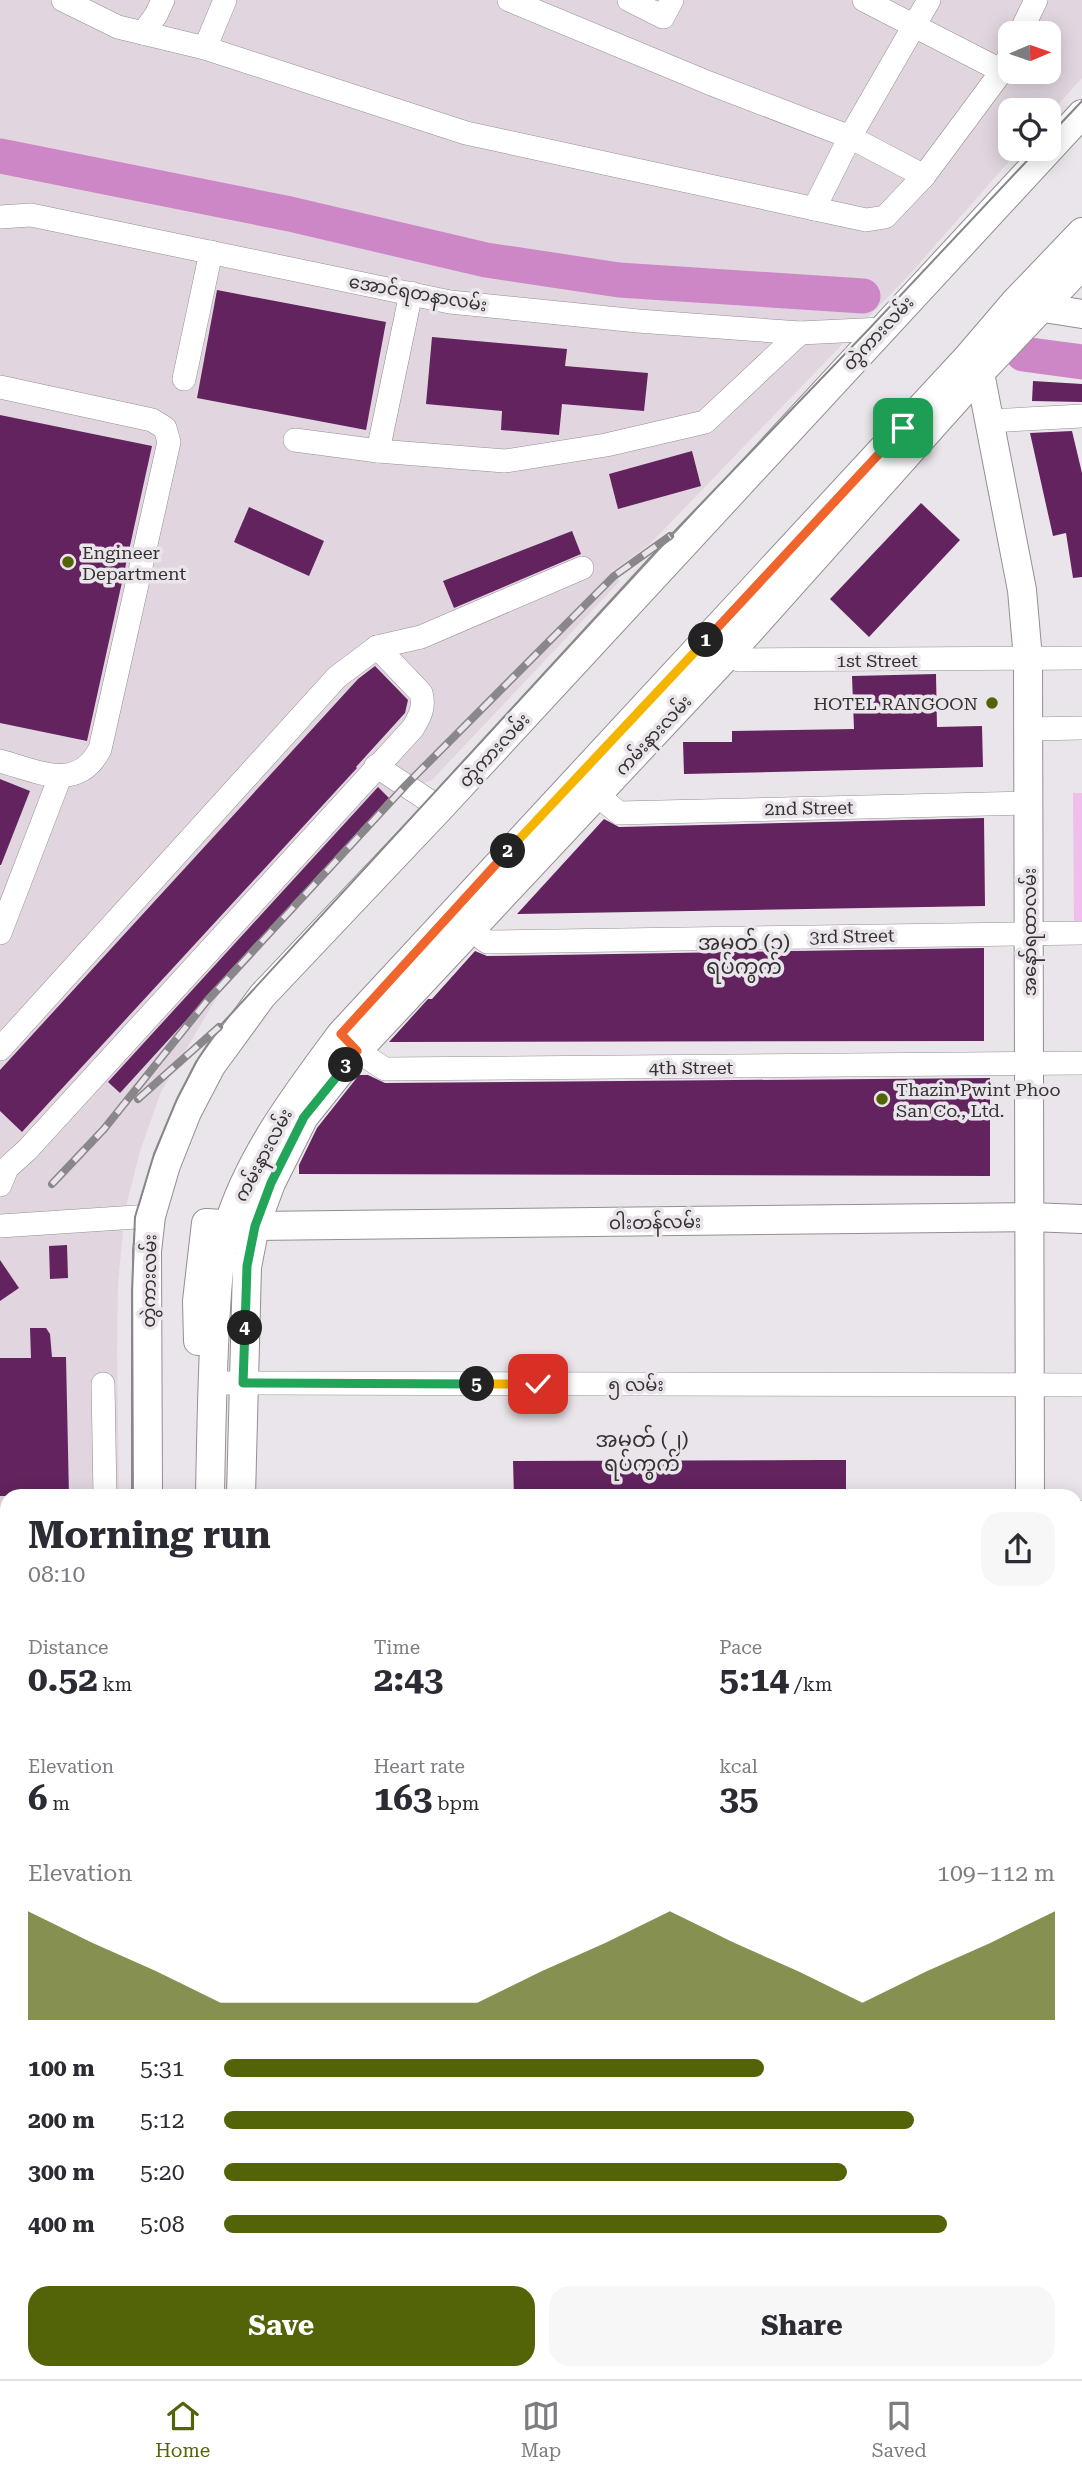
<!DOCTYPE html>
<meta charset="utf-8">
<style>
body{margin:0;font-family:"Roboto Serif","Noto Sans Myanmar",serif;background:#f7f7f7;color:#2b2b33;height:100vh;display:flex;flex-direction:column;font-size:26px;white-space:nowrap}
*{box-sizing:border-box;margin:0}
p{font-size:23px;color:#7c7c81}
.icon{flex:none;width:38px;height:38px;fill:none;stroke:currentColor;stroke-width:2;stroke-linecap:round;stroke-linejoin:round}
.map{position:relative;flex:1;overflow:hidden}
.sheet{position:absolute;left:0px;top:1489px;width:1083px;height:891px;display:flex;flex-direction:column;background:#fff;border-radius:21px 21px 0 0;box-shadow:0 4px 18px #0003}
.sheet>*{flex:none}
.needle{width:46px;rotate:88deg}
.tools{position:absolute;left:998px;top:21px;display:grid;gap:14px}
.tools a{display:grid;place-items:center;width:63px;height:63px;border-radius:14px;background:#fff;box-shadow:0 4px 18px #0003;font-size:35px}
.pin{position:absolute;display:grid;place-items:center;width:60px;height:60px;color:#fff;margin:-30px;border-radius:14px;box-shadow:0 4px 10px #0006}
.km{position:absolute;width:35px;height:35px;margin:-18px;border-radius:50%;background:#222;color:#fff;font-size:19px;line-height:35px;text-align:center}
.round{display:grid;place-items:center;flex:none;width:74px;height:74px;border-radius:21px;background:#f7f7f7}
.summary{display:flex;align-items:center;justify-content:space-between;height:119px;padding:0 28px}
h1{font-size:38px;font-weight:700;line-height:52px}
.metrics{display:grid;grid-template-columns:repeat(3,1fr);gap:10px;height:119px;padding:7px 28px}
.metrics div{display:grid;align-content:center}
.metrics b{font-size:35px;font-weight:700}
.metrics small{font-size:19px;font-weight:400}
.metrics p{font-size:19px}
.chart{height:196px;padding:14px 28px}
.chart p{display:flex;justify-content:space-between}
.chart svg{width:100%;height:126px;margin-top:7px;fill:#536308;opacity:.7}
.cta{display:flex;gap:14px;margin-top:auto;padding:14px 28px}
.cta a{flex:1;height:80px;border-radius:21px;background:#536308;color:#fff;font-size:28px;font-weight:700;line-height:80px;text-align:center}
.cta a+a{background:#f7f7f7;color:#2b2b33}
ul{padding:0 28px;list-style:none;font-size:23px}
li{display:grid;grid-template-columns:112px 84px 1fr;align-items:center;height:52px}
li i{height:18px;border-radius:9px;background:#536308}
.tab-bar{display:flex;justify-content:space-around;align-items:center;height:98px;border-top:2px solid #e1e1e2;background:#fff;font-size:19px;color:#7c7c81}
.tab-bar a{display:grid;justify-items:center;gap:4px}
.tab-bar .current{color:#536308}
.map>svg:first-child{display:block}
.built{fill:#e1d6e0;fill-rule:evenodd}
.green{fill:#efbeea}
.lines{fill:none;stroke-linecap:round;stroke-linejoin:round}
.river{stroke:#cd87c7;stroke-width:35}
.building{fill:#62235e}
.minor-casing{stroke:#938e92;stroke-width:24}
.major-casing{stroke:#938e92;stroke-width:30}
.minor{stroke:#fff;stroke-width:23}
.major{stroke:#fff;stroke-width:28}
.tram{stroke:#8a878a;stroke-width:2}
.rail-casing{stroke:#8a878a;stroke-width:8}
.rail{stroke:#eae5ea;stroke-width:5;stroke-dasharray:16;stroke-linecap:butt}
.split-1-casing{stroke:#fff;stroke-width:14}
.split-2-casing{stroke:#fff;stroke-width:14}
.split-3-casing{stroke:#fff;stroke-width:14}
.split-4-casing{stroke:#fff;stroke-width:14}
.split-5-casing{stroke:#fff;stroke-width:14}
.split-6-casing{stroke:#fff;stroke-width:14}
.split-1{stroke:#f0652b;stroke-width:9}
.split-2{stroke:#f5b400;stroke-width:9}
.split-3{stroke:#f0652b;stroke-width:9}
.split-4{stroke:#22a559;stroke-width:9}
.split-5{stroke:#22a559;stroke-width:9}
.split-6{stroke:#f5b400;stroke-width:9}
.poi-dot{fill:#536308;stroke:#eae5ea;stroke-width:2.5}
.labels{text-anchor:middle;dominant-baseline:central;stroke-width:7;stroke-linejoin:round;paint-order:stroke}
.street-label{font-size:18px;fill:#343233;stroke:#eae5ea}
.poi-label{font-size:18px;fill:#343233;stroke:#eae5ea;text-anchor:start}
.quarter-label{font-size:21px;fill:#343233;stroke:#eae5ea}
</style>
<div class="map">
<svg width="1082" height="2379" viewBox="0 0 1082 2379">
<rect width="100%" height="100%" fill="#eae5ea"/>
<!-- built -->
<g class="built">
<path d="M 0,0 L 1082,0 L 1082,78 L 1048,116 L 1048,110 L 1010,110 L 1010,149 L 1020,149 L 909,275 L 650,544 L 611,572 L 620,581 L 432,780 L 404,791 L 220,992 L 161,1092 L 140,1151 L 127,1202 L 123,1231 L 118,1285 L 117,1353 L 119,1496 L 7,1496 L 7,2143 L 0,2157 ZM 1010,33 L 1048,33 L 1048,72 L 1010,72 Z"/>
<path d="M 1077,1781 L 1082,1781 L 1082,2038 L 1078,2038 Z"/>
</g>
<!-- green -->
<path class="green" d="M 1073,793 L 1082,793 L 1082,924 L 1074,924 Z"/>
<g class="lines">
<!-- river -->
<g class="river">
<path d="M 0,156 L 290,214 L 486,260 L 619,280 L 863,296"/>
<path d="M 1023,354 L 1082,362"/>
</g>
</g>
<!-- building -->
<g class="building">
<path d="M 217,290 L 386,322 L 366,430 L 197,398 Z"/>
<path d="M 432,337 L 567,349 L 565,366 L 648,373 L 644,411 L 562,404 L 559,435 L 501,430 L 502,411 L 426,404 Z"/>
<path d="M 1033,381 L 1082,384 L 1082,402 L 1032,401 Z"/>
<path d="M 0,415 L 152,446 L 87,741 L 0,723 Z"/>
<path d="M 1072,431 L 1082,473 L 1082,577 L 1073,578 L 1066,533 L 1053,536 L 1030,433 Z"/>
<path d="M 692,451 L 701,486 L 618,509 L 609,474 Z"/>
<path d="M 921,503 L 960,540 L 869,637 L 830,599 Z"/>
<path d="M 249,507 L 324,541 L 309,576 L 234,542 Z"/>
<path d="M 572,531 L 581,554 L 454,608 L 443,581 Z"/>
<path d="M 375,666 L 408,700 L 405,713 L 356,767 L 357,768 L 22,1132 L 0,1111 L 0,1070 L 358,679 Z"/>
<path d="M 936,674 L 937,727 L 982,726 L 983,767 L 684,774 L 683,742 L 732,742 L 732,731 L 854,729 L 852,676 Z"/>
<path d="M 0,779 L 30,791 L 1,865 L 0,865 Z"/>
<path d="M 378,787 L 389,798 L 120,1093 L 108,1082 Z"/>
<path d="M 984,818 L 985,906 L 517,914 L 604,819 L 619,827 Z"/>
<path d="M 984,948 L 984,1041 L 389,1042 L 428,999 L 432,999 L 475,951 L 487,956 Z"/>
<path d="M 359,1075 L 368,1075 L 385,1083 L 990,1078 L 990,1176 L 299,1174 L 299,1165 L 317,1128 Z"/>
<path d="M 67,1245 L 68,1278 L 50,1279 L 49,1246 Z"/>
<path d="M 0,1260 L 19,1288 L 0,1301 Z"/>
<path d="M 30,1328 L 46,1328 L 50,1334 L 52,1357 L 66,1357 L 69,1496 L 0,1496 L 0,1358 L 31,1358 Z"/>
<path d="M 823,1460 L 846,1460 L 846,1496 L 514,1496 L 513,1461 Z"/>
</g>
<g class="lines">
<defs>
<g id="minor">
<path d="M 63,0 L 118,27 L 143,33 L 156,15 L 163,0"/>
<path d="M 509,0 L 709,83 L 850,137 L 924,176 L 1002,71 L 1010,54"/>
<path d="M 629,0 L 663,17 L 672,0"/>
<path d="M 864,0 L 1002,71"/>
<path d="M 143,33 L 205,48 L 466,133 L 866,220 L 885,217 L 924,176"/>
<path d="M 1020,33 L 1036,0"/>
<path d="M 205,48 L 225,0"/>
<path d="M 814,209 L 850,137 L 929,0"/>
<path d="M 0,217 L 31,215 L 450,302 L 638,321 L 800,333 L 882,329"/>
<path d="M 184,379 L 211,252"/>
<path d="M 0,387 L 152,420 L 165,428 L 169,442 L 100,749 C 78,793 37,771 0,761"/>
<path d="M 989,421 L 1082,416"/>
<path d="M 295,440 L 378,451 L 505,461 L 606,445 L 705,422 L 800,333"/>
<path d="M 378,451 L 411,293"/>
<path d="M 717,643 L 728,655 L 739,660 L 1082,658"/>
<path d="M 1028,729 L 1082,728"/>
<path d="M 376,766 L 440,808"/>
<path d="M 586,786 L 619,813 L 1028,803"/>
<path d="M 459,920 L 487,942 L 1082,933"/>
<path d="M 0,933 L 60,777"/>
<path d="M 345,1039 L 357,1051 L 385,1069 L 1082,1063"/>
<path d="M 0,1049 L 337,677 L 377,647 L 421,637 L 582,568"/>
<path d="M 0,1185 L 7,1168 L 27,1150 L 413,728 C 420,716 425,707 421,693 L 377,647"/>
<path d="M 0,1226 L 151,1216"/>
<path d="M 212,1383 L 1082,1385"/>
<path d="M 103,1384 L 105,1496"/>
<path d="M 1076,1512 L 1082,1512"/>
<path d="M 0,1578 L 7,1578"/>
<path d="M 0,1655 L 7,1655"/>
<path d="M 1076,1788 L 1082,1788"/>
<path d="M 0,1931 L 7,1931"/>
<path d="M 0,2078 L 7,2078"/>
<path d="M 0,2154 L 7,2154"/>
<path d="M 1076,2234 L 1082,2234"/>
</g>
<g id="major">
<path d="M 1031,306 L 1082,314"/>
<path d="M 980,373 L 1022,590 L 1028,659 L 1030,1496"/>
<path d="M 198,1341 L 197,1301 L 206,1223 L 255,1226 L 1030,1217 L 1082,1219"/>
<path d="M 148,1496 L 147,1251 L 151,1216 L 166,1165 L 187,1112 L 211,1066 L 262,996 L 440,808 L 1082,114"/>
<path d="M 210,1496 C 211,1439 212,1383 215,1326 C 217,1292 218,1258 228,1226 C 250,1155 297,1093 341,1034 L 967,358 L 1014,303 L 1082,232"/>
<path d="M 241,1496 L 247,1267 L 255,1226 L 271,1183 L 304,1117 L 357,1051 L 728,655 L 980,373 L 1082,265"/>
<path d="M 1076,2061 L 1082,2061"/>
<path d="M 1076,2088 L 1082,2088"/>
<path d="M 0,2216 L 7,2202"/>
<path d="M 0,2307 L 7,2292"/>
<path d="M 0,2369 L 7,2354"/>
<path d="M 34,2379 L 37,2373"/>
<path d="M 226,2379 L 226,2373"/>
<path d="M 1030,2379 L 1030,2373"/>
</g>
</defs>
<!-- minor casing -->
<use href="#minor" class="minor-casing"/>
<!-- major casing -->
<use href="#major" class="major-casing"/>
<!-- minor -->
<use href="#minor" class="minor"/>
<!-- major -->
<use href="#major" class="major"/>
<!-- tram -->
<g class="tram">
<path d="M 1048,137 L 1082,101"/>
<path d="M 132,1496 L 132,1291 L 135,1217 L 154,1154 L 177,1099 L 196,1062 L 219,1027 L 670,536 L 868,330 L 1038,149"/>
<path d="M 0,2177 L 7,2164"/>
</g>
<defs>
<g id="rail">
<path d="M 138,1099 L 219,1027"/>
<path d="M 52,1184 L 104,1129 L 206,1002 L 406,785 L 614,576 L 670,536"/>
</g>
</defs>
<!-- rail casing -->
<use href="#rail" class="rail-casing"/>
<!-- rail -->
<use href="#rail" class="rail"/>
</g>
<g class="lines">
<defs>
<path id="split-1" d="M 706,640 L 903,428"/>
<path id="split-2" d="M 508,851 L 706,640"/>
<path id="split-3" d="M 346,1065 L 357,1051 L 341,1034 L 508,851"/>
<path id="split-4" d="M 245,1328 L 247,1266 L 255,1226 L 271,1183 L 304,1117 L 346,1065"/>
<path id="split-5" d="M 245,1328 L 243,1383 L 477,1384"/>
<path id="split-6" d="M 477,1384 L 538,1384"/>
</defs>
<!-- split-1 casing -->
<use href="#split-1" class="split-1-casing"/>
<!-- split-2 casing -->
<use href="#split-2" class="split-2-casing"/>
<!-- split-3 casing -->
<use href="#split-3" class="split-3-casing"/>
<!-- split-4 casing -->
<use href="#split-4" class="split-4-casing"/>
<!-- split-5 casing -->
<use href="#split-5" class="split-5-casing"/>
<!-- split-6 casing -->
<use href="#split-6" class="split-6-casing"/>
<!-- split-1 -->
<use href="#split-1" class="split-1"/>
<!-- split-2 -->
<use href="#split-2" class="split-2"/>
<!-- split-3 -->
<use href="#split-3" class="split-3"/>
<!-- split-4 -->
<use href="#split-4" class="split-4"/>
<!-- split-5 -->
<use href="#split-5" class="split-5"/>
<!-- split-6 -->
<use href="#split-6" class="split-6"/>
</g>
<!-- markers -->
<g class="poi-dot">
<circle cx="68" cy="562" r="7"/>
<circle cx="992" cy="703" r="7"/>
<circle cx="882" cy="1099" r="7"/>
</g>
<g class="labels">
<!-- street labels -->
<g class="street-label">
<text transform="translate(418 293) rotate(10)">အောင်ရတနာလမ်း</text>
<text transform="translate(878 333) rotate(-47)">တွဲကားလမ်း</text>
<text x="877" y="660">1st Street</text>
<text transform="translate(653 735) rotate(-47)">ကမ်းနားလမ်း</text>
<text transform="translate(494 750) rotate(-47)">တွဲကားလမ်း</text>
<text transform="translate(809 808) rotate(-1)">2nd Street</text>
<text transform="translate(1029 932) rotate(-90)">အနော်ရထာလမ်း</text>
<text transform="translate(852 936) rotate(-1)">3rd Street</text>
<text x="691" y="1067">4th Street</text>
<text transform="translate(263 1155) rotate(-62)">ကမ်းနားလမ်း</text>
<text transform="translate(655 1222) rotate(-1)">ဝါးတန်လမ်း</text>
<text transform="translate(149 1281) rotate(-89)">တွဲကားလမ်း</text>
<text x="636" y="1384">၅ လမ်း</text>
</g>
<!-- poi labels -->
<g class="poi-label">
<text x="82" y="552">Engineer<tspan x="82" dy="21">Department</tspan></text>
<text x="978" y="703" text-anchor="end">HOTEL RANGOON</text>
<text x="896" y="1089">Thazin Pwint Phoo<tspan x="896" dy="21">San Co., Ltd.</tspan></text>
</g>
<!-- quarter labels -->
<g class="quarter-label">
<text x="744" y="943">အမှတ် (၁)<tspan x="744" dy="24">ရပ်ကွက်</tspan></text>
<text x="642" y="1440">အမှတ် (၂)<tspan x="642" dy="24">ရပ်ကွက်</tspan></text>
</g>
</g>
</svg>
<div class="tools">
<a><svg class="needle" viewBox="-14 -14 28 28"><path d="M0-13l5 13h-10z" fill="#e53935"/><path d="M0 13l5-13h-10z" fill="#7c7c81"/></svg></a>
<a><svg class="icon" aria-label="locate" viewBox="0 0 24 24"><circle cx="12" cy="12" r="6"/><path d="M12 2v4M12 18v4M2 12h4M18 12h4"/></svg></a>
</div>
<div class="pin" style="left:903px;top:428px;background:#1e9e55"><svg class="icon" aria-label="arrive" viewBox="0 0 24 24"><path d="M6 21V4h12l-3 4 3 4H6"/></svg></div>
<div class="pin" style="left:538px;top:1384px;background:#d93025"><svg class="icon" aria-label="check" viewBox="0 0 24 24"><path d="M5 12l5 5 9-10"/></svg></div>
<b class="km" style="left:706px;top:640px">1</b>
<b class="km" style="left:508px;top:851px">2</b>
<b class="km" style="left:346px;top:1065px">3</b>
<b class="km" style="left:245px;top:1328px">4</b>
<b class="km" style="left:477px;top:1384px">5</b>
<section class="sheet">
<div class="summary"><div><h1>Morning run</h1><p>08:10</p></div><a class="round"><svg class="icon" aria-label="share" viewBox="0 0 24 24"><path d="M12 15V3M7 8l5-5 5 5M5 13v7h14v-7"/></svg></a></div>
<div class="metrics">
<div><p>Distance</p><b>0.52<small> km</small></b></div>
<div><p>Time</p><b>2:43</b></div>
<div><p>Pace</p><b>5:14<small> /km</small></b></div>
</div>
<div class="metrics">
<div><p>Elevation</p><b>6<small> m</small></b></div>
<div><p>Heart rate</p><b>163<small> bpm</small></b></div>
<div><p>kcal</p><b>35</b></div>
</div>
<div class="chart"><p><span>Elevation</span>109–112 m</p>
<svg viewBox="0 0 160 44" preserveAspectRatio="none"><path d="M0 44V6L10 17L20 27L30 38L40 38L50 38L60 38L70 38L80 27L90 17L100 6L110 17L120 27L130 38L140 27L150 17L160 6V44z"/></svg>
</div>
<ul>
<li><b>100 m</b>5:31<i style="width:65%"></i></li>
<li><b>200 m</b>5:12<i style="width:83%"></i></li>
<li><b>300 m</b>5:20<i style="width:75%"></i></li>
<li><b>400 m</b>5:08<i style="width:87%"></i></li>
</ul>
<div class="cta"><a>Save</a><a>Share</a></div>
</section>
</div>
<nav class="tab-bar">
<a class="current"><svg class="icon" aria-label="home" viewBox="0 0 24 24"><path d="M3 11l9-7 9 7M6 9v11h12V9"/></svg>Home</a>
<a><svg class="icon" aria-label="map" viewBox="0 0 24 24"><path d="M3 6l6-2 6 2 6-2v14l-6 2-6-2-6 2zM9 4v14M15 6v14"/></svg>Map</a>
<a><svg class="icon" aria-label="saved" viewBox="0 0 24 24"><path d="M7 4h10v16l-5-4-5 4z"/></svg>Saved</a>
</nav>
